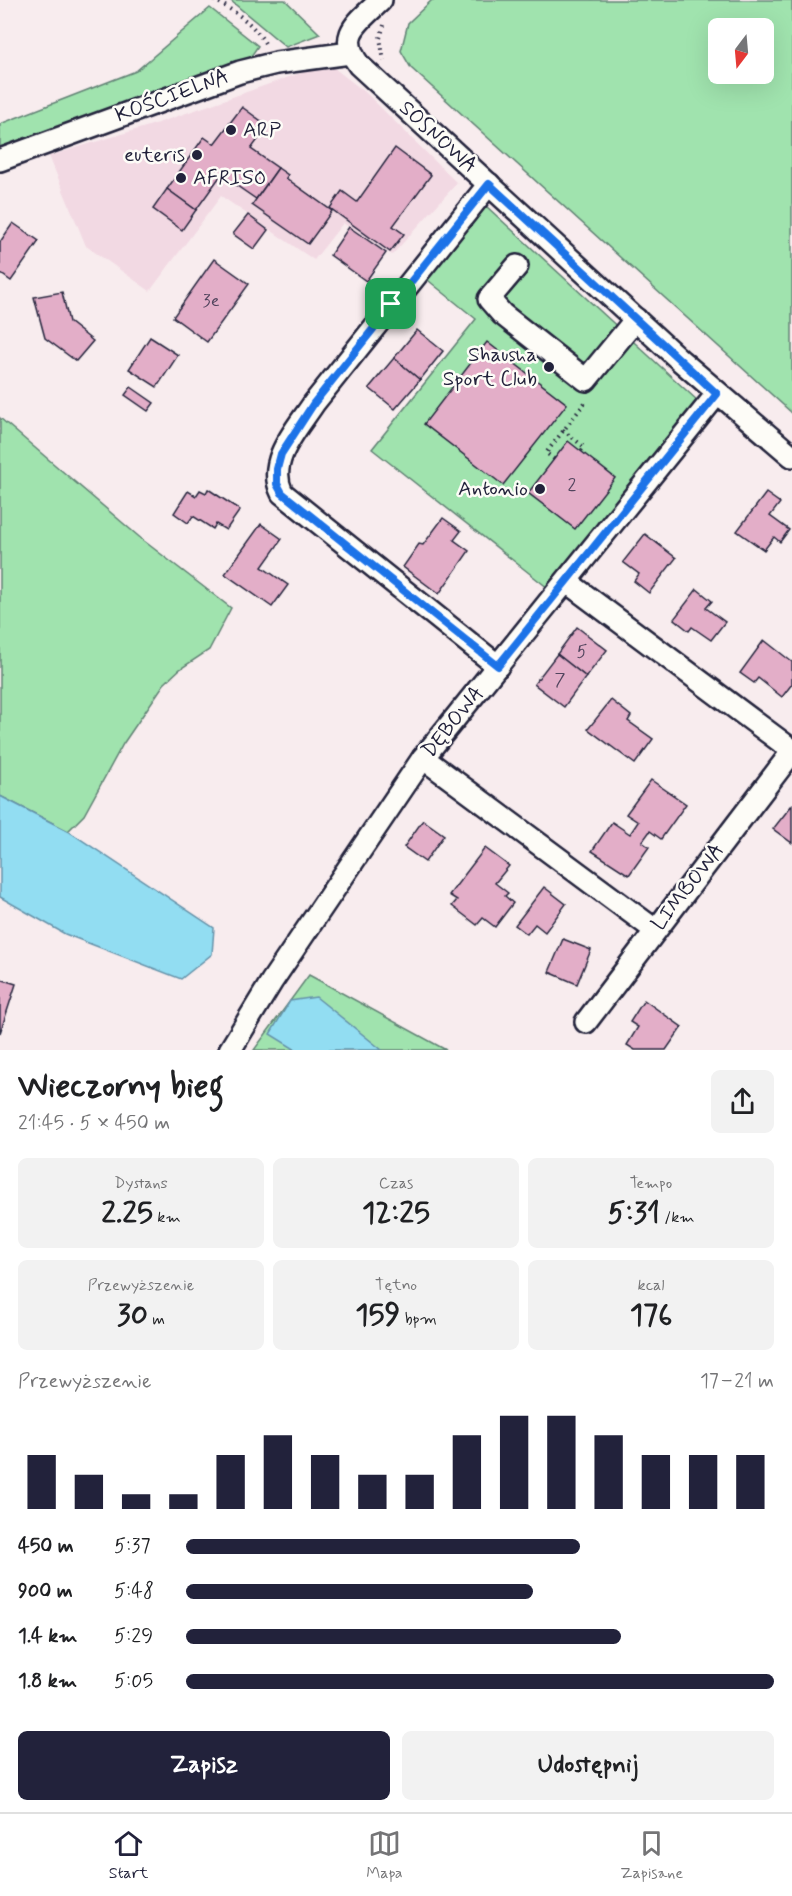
<!DOCTYPE html>
<html lang="pl">
<meta charset="utf-8">
<style>
body{margin:0;font-family:Mynerve,sans-serif;background:#f2f2f2;color:#202124;height:100vh;display:flex;flex-direction:column;font-size:22px;white-space:nowrap}
*{box-sizing:border-box;margin:0}
p{font-size:20px;color:#757577}
.icon{flex:none;width:33px;height:33px;fill:none;stroke:currentColor;stroke-width:2;stroke-linecap:round;stroke-linejoin:round}
.map{position:relative;height:1050px;overflow:hidden}
.details{display:flex;flex-direction:column;background:#fff;flex:1}
.details>*{flex:none}
.needle{width:39px;rotate:196deg}
.tools{position:absolute;left:708px;top:18px;display:grid;gap:12px}
.tools a{display:grid;place-items:center;width:66px;height:66px;border-radius:9px;background:#fff;box-shadow:0 6px 24px #0002;font-size:30px}
.pin{position:absolute;display:grid;place-items:center;width:51px;height:51px;color:#fff;margin:-26px;border-radius:12px;box-shadow:0 3px 9px #0006}
.round{display:grid;place-items:center;flex:none;width:63px;height:63px;border-radius:9px;background:#f2f2f2}
.head{display:flex;align-items:center;justify-content:space-between;height:102px;padding:0 18px}
h1{font-size:33px;font-weight:700;line-height:45px}
.figures{display:grid;grid-template-columns:repeat(3,1fr);gap:9px;height:102px;padding:6px 18px}
.figures div{display:grid;align-content:center;border-radius:9px;background:#f2f2f2;text-align:center}
.figures b{font-size:30px;font-weight:700}
.figures small{font-size:16px;font-weight:400}
.figures p{font-size:16px}
.chart{height:168px;padding:12px 18px}
.chart p{display:flex;justify-content:space-between}
.chart svg{width:100%;height:108px;margin-top:6px;stroke:#22223b;stroke-width:6}
.action{display:flex;gap:12px;margin-top:auto;padding:12px 18px}
.action a{flex:1;height:69px;border-radius:9px;background:#22223b;color:#fff;font-size:24px;font-weight:700;line-height:69px;text-align:center}
.action a+a{background:#f2f2f2;color:#202124}
ul{padding:0 18px;list-style:none;font-size:20px}
li{display:grid;grid-template-columns:96px 72px 1fr;align-items:center;height:45px}
li i{height:15px;border-radius:8px;background:#22223b}
.menu{display:flex;justify-content:space-around;align-items:center;height:84px;border-top:2px solid #e0e0e0;background:#fff;font-size:16px;color:#757577}
.menu a{display:grid;justify-items:center;gap:3px}
.menu .current{color:#22223b}
.map>svg:first-child{display:block}
.built{fill:#f2d9e3}
.green{fill:#a0e3ae;stroke:#618274;stroke-width:1.5;fill-rule:evenodd}
.water{fill:#92ddf2;stroke:#6592a9;stroke-width:1.5}
.building{fill:#e3aec8;stroke:#22223b;stroke-width:1.5}
.lines{fill:none;stroke-linecap:round;stroke-linejoin:round}
.minor-casing{stroke:#22223b;stroke-width:26}
.path{stroke:#22223b;stroke-width:4;stroke-dasharray:1.5 4.5;stroke-linecap:butt}
.minor{stroke:#fdfcf7;stroke-width:21}
.route-casing{stroke:#fff;stroke-width:12}
.route{stroke:#1a73e8;stroke-width:8}
.poi-dot{fill:#22223b;stroke:#fdfcf7;stroke-width:2}
.labels{text-anchor:middle;dominant-baseline:central;stroke-width:5;stroke-linejoin:round;paint-order:stroke}
.number-label{font-size:18px;fill:#52455e}
.street-label{font-size:21px;fill:#22223b;stroke:#fdfcf7}
.poi-label{font-size:21px;fill:#22223b;stroke:#fdfcf7;text-anchor:end}
</style>
<div class="map">
<svg width="792" height="1050" viewBox="0 0 792 1050">
<rect width="100%" height="100%" fill="#f8ecee"/>
<filter id="ink" filterUnits="userSpaceOnUse"><feTurbulence type="fractalNoise" baseFrequency=".0167" numOctaves="2"/><feDisplacementMap in="SourceGraphic" scale="12" xChannelSelector="R" yChannelSelector="G"/><feConvolveMatrix kernelMatrix="1 2 1 2 8 2 1 2 1" color-interpolation-filters="sRGB"/></filter>
<g filter="url(#ink)">
<!-- built -->
<path class="built" d="M 315,68 L 334,68 L 365,92 L 457,183 L 392,255 L 343,223 L 314,260 L 221,196 L 150,291 L 86,246 L 49,156 L 155,124 Z"/>
<!-- green -->
<g class="green">
<path d="M 230,0 L 285,0 L 320,34 L 286,47 Z"/>
<path d="M 432,0 L 792,0 L 792,413 L 411,68 L 401,51 L 408,23 ZM 718,28 L 764,28 L 764,74 L 718,74 Z"/>
<path d="M 210,8 L 258,46 L 240,72 L 0,160 L 0,124 L 136,71 Z"/>
<path d="M 486,206 L 698,401 L 548,588 L 372,449 L 476,319 L 424,277 Z"/>
<path d="M 0,418 L 144,541 L 231,608 L 209,650 L 180,669 L 164,684 L 123,744 L 84,815 L 68,831 L 0,796 Z"/>
<path d="M 309,975 L 446,1050 L 254,1050 Z"/>
</g>
<!-- water -->
<g class="water">
<path d="M 0,796 L 68,831 L 214,928 L 212,954 L 181,979 L 65,934 L 0,897 Z"/>
<path d="M 316,997 L 382,1050 L 296,1050 L 270,1034 L 290,1001 Z"/>
</g>
<!-- building -->
<g class="building">
<path d="M 242,107 L 268,126 L 251,149 L 278,168 L 256,199 L 221,175 L 196,210 L 167,189 L 204,137 L 214,144 Z"/>
<path d="M 395,148 L 431,175 L 393,226 L 404,234 L 390,252 L 330,208 L 342,191 L 357,202 Z"/>
<path d="M 278,168 L 288,175 L 286,178 L 332,211 L 308,244 L 252,205 Z"/>
<path d="M 167,189 L 196,210 L 182,230 L 153,209 Z"/>
<path d="M 248,215 L 268,230 L 254,249 L 233,234 Z"/>
<path d="M 13,223 L 39,241 L 11,281 L 0,273 L 0,242 Z"/>
<path d="M 349,227 L 386,253 L 366,281 L 330,255 Z"/>
<path d="M 214,259 L 249,284 L 207,342 L 173,317 Z"/>
<path d="M 62,292 L 69,322 L 93,341 L 76,361 L 45,338 L 34,297 Z"/>
<path d="M 417,330 L 443,351 L 420,380 L 394,358 Z"/>
<path d="M 150,337 L 178,355 L 157,387 L 129,369 Z"/>
<path d="M 487,342 L 567,404 L 503,485 L 424,424 Z"/>
<path d="M 394,358 L 420,380 L 395,409 L 369,388 Z"/>
<path d="M 131,387 L 154,403 L 148,411 L 125,395 Z"/>
<path d="M 568,441 L 615,478 L 575,529 L 528,493 Z"/>
<path d="M 208,489 L 240,510 L 226,530 L 216,524 L 213,529 L 193,516 L 188,523 L 174,513 L 188,491 L 196,496 L 200,490 L 206,493 Z"/>
<path d="M 766,493 L 780,503 L 770,516 L 789,530 L 780,542 L 774,537 L 764,550 L 737,531 Z"/>
<path d="M 443,518 L 461,531 L 454,540 L 469,551 L 439,594 L 403,567 L 419,544 L 423,545 Z"/>
<path d="M 261,524 L 282,539 L 262,567 L 288,585 L 272,607 L 225,574 Z"/>
<path d="M 645,534 L 676,558 L 649,593 L 634,581 L 639,574 L 623,562 Z"/>
<path d="M 697,589 L 712,601 L 706,608 L 725,622 L 711,640 L 692,627 L 689,631 L 674,619 Z"/>
<path d="M 577,627 L 607,650 L 586,677 L 557,654 Z"/>
<path d="M 764,640 L 792,662 L 792,684 L 782,697 L 758,678 L 754,683 L 740,673 Z"/>
<path d="M 557,654 L 586,677 L 564,707 L 534,684 Z"/>
<path d="M 611,700 L 631,716 L 628,721 L 653,739 L 635,764 L 588,729 Z"/>
<path d="M 651,780 L 686,804 L 661,839 L 650,831 L 642,842 L 649,847 L 629,875 L 592,851 L 612,822 L 630,834 L 638,822 L 626,814 Z"/>
<path d="M 792,805 L 792,843 L 773,829 Z"/>
<path d="M 423,820 L 444,835 L 425,862 L 404,847 Z"/>
<path d="M 485,848 L 509,866 L 495,883 L 508,893 L 505,896 L 513,903 L 495,927 L 483,918 L 477,925 L 452,906 L 457,900 L 449,895 Z"/>
<path d="M 544,887 L 566,904 L 545,932 L 535,924 L 527,934 L 515,925 Z"/>
<path d="M 563,939 L 591,950 L 577,984 L 549,972 Z"/>
<path d="M 0,979 L 16,984 L 0,1033 Z"/>
<path d="M 644,1000 L 682,1027 L 666,1050 L 635,1050 L 627,1045 L 638,1027 L 630,1022 Z"/>
</g>
<g class="lines">
<defs>
<g id="minor">
<path d="M 381,0 C 359,22 336,34 359,65 L 681,361 L 792,456"/>
<path d="M 0,160 L 240,72 L 276,63 L 350,53"/>
<path d="M 489,184 L 314,403 C 297,429 266,461 282,493 L 498,666"/>
<path d="M 517,266 L 489,299 L 502,314 L 586,380 L 636,319"/>
<path d="M 567,582 L 792,750"/>
<path d="M 423,758 L 655,930"/>
<path d="M 586,1022 L 792,752"/>
<path d="M 230,1050 L 272,981 L 423,758 L 717,394"/>
</g>
</defs>
<!-- minor casing -->
<use href="#minor" class="minor-casing"/>
<!-- path -->
<g class="path">
<path d="M 214,0 C 235,11 256,25 267,47"/>
<path d="M 384,25 L 380,38 L 384,61"/>
<path d="M 563,430 L 584,447 L 581,451"/>
<path d="M 554,459 L 546,453 L 587,400"/>
</g>
<!-- minor -->
<use href="#minor" class="minor"/>
</g>
</g>
<g class="lines" filter="url(#ink)">
<defs>
<path id="route" d="M 489,184 L 717,394 L 498,666 L 282,493 L 277,484 L 277,469 L 281,454 L 314,403 Z"/>
</defs>
<!-- route casing -->
<use href="#route" class="route-casing"/>
<!-- route -->
<use href="#route" class="route"/>
</g>
<!-- markers -->
<g class="poi-dot">
<circle cx="231" cy="130" r="6"/>
<circle cx="197" cy="155" r="6"/>
<circle cx="181" cy="178" r="6"/>
<circle cx="549" cy="367" r="6"/>
<circle cx="540" cy="489" r="6"/>
</g>
<g class="labels">
<!-- number labels -->
<g class="number-label">
<text x="211" y="301">3e</text>
<text x="572" y="485">2</text>
<text x="582" y="652">5</text>
<text x="560" y="680">7</text>
</g>
<!-- street labels -->
<g class="street-label">
<text transform="translate(172 96) rotate(-20)">KOŚCIELNA</text>
<text transform="translate(438 137) rotate(42)">SOSNOWA</text>
<text transform="translate(453 722) rotate(-51)">DĘBOWA</text>
<text transform="translate(688 887) rotate(-52)">LIMBOWA</text>
</g>
<!-- poi labels -->
<g class="poi-label">
<text x="243" y="130" text-anchor="start">ARP</text>
<text x="185" y="155">euteris</text>
<text x="193" y="178" text-anchor="start">AFRISO</text>
<text x="537" y="355">Shausha<tspan x="537" dy="24">Sport Club</tspan></text>
<text x="528" y="489">Antonio</text>
</g>
</g>
</svg>
<div class="tools">
<a><svg class="needle" viewBox="-14 -14 28 28"><path d="M0-13l5 13h-10z" fill="#e53935"/><path d="M0 13l5-13h-10z" fill="#757577"/></svg></a>
</div>
<div class="pin" style="left:391px;top:304px;background:#1e9e55"><svg class="icon" aria-label="arrive" viewBox="0 0 24 24"><path d="M6 21V4h12l-3 4 3 4H6"/></svg></div>
</div>
<section class="details">
<div class="head"><div><h1>Wieczorny bieg</h1><p>21:45 · 5 × 450 m</p></div><a class="round"><svg class="icon" aria-label="share" viewBox="0 0 24 24"><path d="M12 15V3M7 8l5-5 5 5M5 13v7h14v-7"/></svg></a></div>
<div class="figures">
<div><p>Dystans</p><b>2.25<small> km</small></b></div>
<div><p>Czas</p><b>12:25</b></div>
<div><p>Tempo</p><b>5:31<small> /km</small></b></div>
</div>
<div class="figures">
<div><p>Przewyższenie</p><b>30<small> m</small></b></div>
<div><p>Tętno</p><b>159<small> bpm</small></b></div>
<div><p>kcal</p><b>176</b></div>
</div>
<div class="chart"><p><span>Przewyższenie</span>17–21 m</p>
<svg viewBox="0 0 160 44" preserveAspectRatio="none"><path d="M5 44V22M15 44V30M25 44V38M35 44V38M45 44V22M55 44V14M65 44V22M75 44V30M85 44V30M95 44V14M105 44V6M115 44V6M125 44V14M135 44V22M145 44V22M155 44V22"/></svg>
</div>
<ul>
<li><b>450 m</b>5:37<i style="width:67%"></i></li>
<li><b>900 m</b>5:48<i style="width:59%"></i></li>
<li><b>1.4 km</b>5:29<i style="width:74%"></i></li>
<li><b>1.8 km</b>5:05<i style="width:100%"></i></li>
</ul>
<div class="action"><a>Zapisz</a><a>Udostępnij</a></div>
</section>
<nav class="menu">
<a class="current"><svg class="icon" aria-label="home" viewBox="0 0 24 24"><path d="M3 11l9-7 9 7M6 9v11h12V9"/></svg>Start</a>
<a><svg class="icon" aria-label="map" viewBox="0 0 24 24"><path d="M3 6l6-2 6 2 6-2v14l-6 2-6-2-6 2zM9 4v14M15 6v14"/></svg>Mapa</a>
<a><svg class="icon" aria-label="saved" viewBox="0 0 24 24"><path d="M7 4h10v16l-5-4-5 4z"/></svg>Zapisane</a>
</nav>
